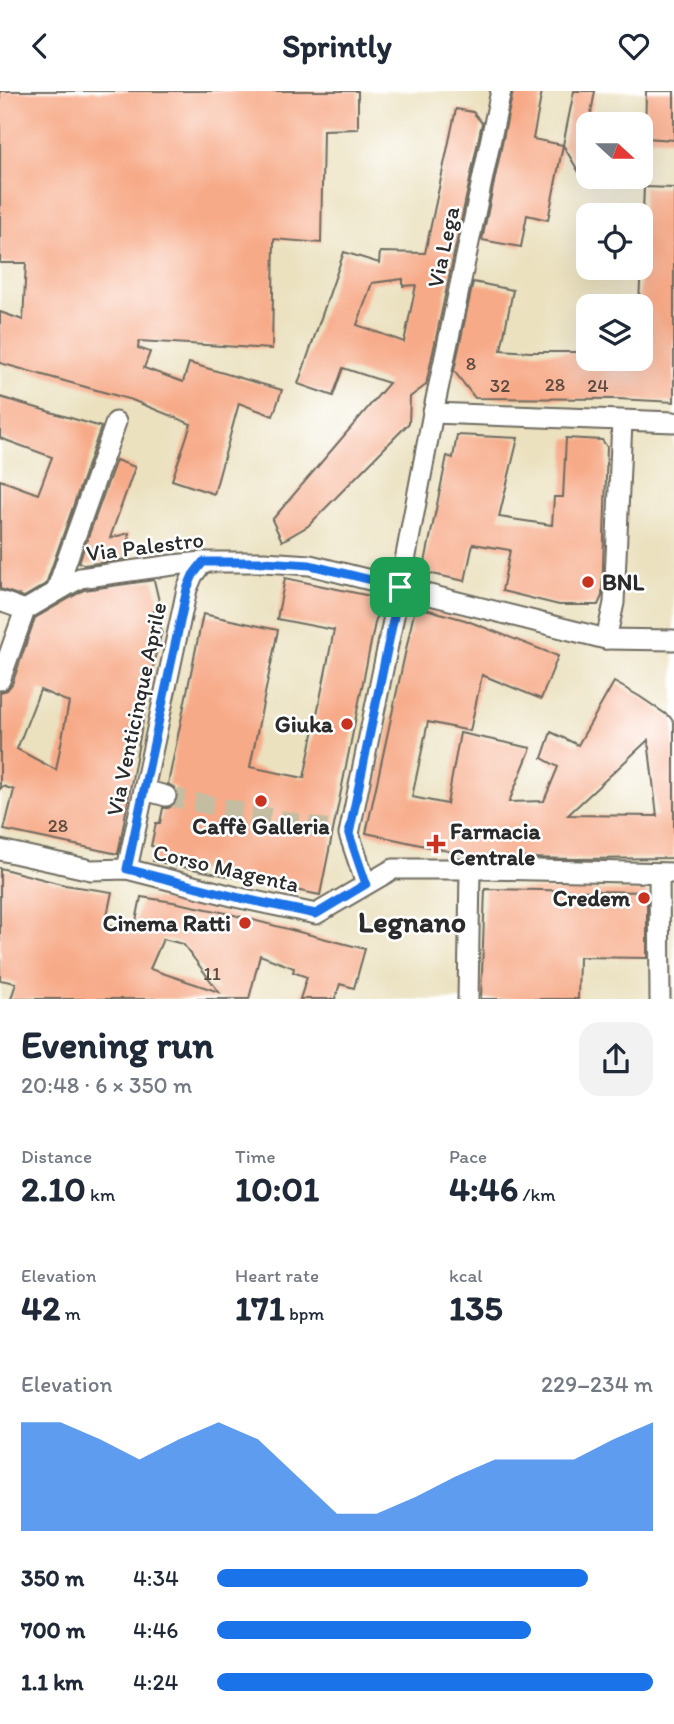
<!DOCTYPE html>
<meta charset="utf-8">
<style>
body{margin:0;font-family:Itim,sans-serif;background:#f2f2f3;color:#1f2937;height:100vh;display:flex;flex-direction:column;font-size:26px;white-space:nowrap}
*{box-sizing:border-box;margin:0}
p{font-size:23px;color:#747a83}
.icon{flex:none;width:38px;height:38px;fill:none;stroke:currentColor;stroke-width:2;stroke-linecap:round;stroke-linejoin:round}
.map{position:relative;height:908px;overflow:hidden}
.sheet{display:flex;flex-direction:column;background:#fff;flex:1}
.sheet>*{flex:none}
.needle{width:46px;rotate:111deg}
.fabs{position:absolute;left:576px;top:21px;display:grid;gap:14px}
.fabs a{display:grid;place-items:center;width:77px;height:77px;border-radius:14px;background:#fff;box-shadow:0 7px 28px #0002;font-size:35px}
.pin{position:absolute;display:grid;place-items:center;width:60px;height:60px;color:#fff;margin:-30px;border-radius:14px;box-shadow:0 4px 10px #0006}
.round{display:grid;place-items:center;flex:none;width:74px;height:74px;border-radius:21px;background:#f2f2f3}
.headline{display:flex;align-items:center;justify-content:space-between;height:119px;padding:0 21px}
h1{font-size:38px;font-weight:700;line-height:52px}
.figures{display:grid;grid-template-columns:repeat(3,1fr);gap:10px;height:119px;padding:7px 21px}
.figures div{display:grid;align-content:center}
.figures b{font-size:35px;font-weight:700}
.figures small{font-size:19px;font-weight:400}
.figures p{font-size:19px}
.chart{height:196px;padding:14px 21px}
.chart p{display:flex;justify-content:space-between}
.chart svg{width:100%;height:126px;margin-top:7px;fill:#1a73e8;opacity:.7}
ul{padding:0 21px;list-style:none;font-size:23px}
li{display:grid;grid-template-columns:112px 84px 1fr;align-items:center;height:52px}
li i{height:18px;border-radius:9px;background:#1a73e8}
header{display:flex;justify-content:space-between;align-items:center;height:91px;padding:0 21px;background:#fff;font-size:32px;font-weight:700}
.map>svg:first-child{display:block}
.building{fill:#f7aa88;fill-rule:evenodd}
.lines{fill:none;stroke-linecap:round;stroke-linejoin:round}
.street-tunnel{stroke:#c5bda1;stroke-width:19;stroke-dasharray:19 10;stroke-linecap:butt}
.street-casing{stroke:#6e6b5f;stroke-width:23}
.street{stroke:#fff;stroke-width:19}
.route-casing{stroke:#fff;stroke-width:14}
.route{stroke:#1a73e8;stroke-width:9}
.poi-dot{fill:#c8321e;stroke:#fff;stroke-width:2.5}
.labels{text-anchor:middle;dominant-baseline:central;stroke-width:5;stroke-linejoin:round;paint-order:stroke}
.number-label{font-size:19px;fill:#5e4b42}
.street-label{font-size:23px;fill:#2b2b2b;stroke:#fff}
.poi-label{font-size:23px;font-weight:bold;fill:#2b2b2b;stroke:#fff;text-anchor:end}
.district-label{font-size:30px;font-weight:bold;fill:#2b2b2b;stroke:#fff}
</style>
<header><svg class="icon" aria-label="back" viewBox="0 0 24 24"><path d="M15 5l-7 7 7 7"/></svg>Sprintly<svg class="icon" aria-label="heart" viewBox="0 0 24 24"><path d="M12 20l-8-8c-3-5 5-10 8-4 3-6 11-1 8 4z"/></svg></header>
<div class="map">
<svg width="674" height="909" viewBox="0 0 674 909">
<rect width="100%" height="100%" fill="#fff"/>
<filter id="ink" filterUnits="userSpaceOnUse"><feTurbulence type="fractalNoise" baseFrequency=".0143" numOctaves="2"/><feDisplacementMap in="SourceGraphic" scale="14" xChannelSelector="R" yChannelSelector="G"/><feConvolveMatrix kernelMatrix="1 2 1 2 8 2 1 2 1" color-interpolation-filters="sRGB"/></filter>
<filter id="wash" filterUnits="userSpaceOnUse"><feTurbulence type="fractalNoise" baseFrequency=".00686" numOctaves="4" result="noise"/><feDisplacementMap in="SourceGraphic" scale="28" xChannelSelector="R" yChannelSelector="G"/><feGaussianBlur stdDeviation="1.57" result="paint"/><feColorMatrix in="noise" values="0 0 0 0 0 0 0 0 0 0 0 0 0 0 0 0 0 1.4 0 .05"/><feComposite in="paint" operator="in"/></filter>
<g filter="url(#wash)">
<rect width="100%" height="100%" fill="#ebe1bf"/>
<g id="blocks">
<!-- building -->
<g class="building">
<path d="M 0,0 L 358,0 L 358,38 L 323,39 L 321,152 L 274,148 L 272,258 L 139,250 L 138,257 L 150,261 L 144,277 L 183,291 L 189,272 L 282,299 L 273,325 L 239,312 L 214,403 L 172,389 L 191,333 L 132,309 L 0,272 L 0,221 L 23,229 L 26,172 L 0,172 Z"/>
<path d="M 513,0 L 542,0 L 533,48 L 563,54 L 548,129 L 527,124 L 521,156 L 482,149 Z"/>
<path d="M 574,0 L 595,0 L 580,83 L 563,54 Z"/>
<path d="M 646,0 L 674,0 L 674,49 L 645,47 Z"/>
<path d="M 456,18 L 473,21 L 482,32 L 426,294 L 410,306 L 409,332 L 308,435 L 282,450 L 272,429 L 389,292 L 343,277 L 333,305 L 298,293 L 344,161 L 379,172 L 380,161 L 425,162 ZM 403,188 L 403,195 L 416,194 L 404,251 L 357,234 L 372,192 Z"/>
<path d="M 644,96 L 674,97 L 674,311 L 617,308 L 475,307 L 454,280 L 473,191 L 513,199 L 501,259 L 530,261 L 579,261 L 578,268 L 640,268 L 640,215 L 639,215 Z"/>
<path d="M 0,306 L 101,336 L 46,493 L 24,506 L 0,498 L 0,389 L 38,403 L 52,366 L 0,347 Z"/>
<path d="M 457,344 L 518,347 L 499,426 L 552,434 L 554,406 L 563,406 L 566,347 L 602,349 L 607,356 L 602,505 L 598,514 L 559,514 L 502,500 L 510,459 L 473,453 L 465,490 L 423,481 L 447,365 L 453,367 Z"/>
<path d="M 116,369 L 135,376 L 110,447 L 129,442 L 126,468 L 84,474 L 79,471 Z"/>
<path d="M 285,487 L 380,507 L 320,804 L 153,770 L 156,756 L 151,755 L 156,732 L 160,732 L 163,717 L 168,717 L 174,714 L 178,708 L 178,703 L 175,697 L 168,693 L 203,523 L 278,539 L 250,676 L 304,687 L 334,539 L 277,528 Z"/>
<path d="M 154,489 L 161,519 L 154,520 L 162,540 L 155,566 L 118,763 L 4,739 L 14,699 L 3,695 L 0,698 L 0,601 L 7,599 L 12,593 L 35,527 L 84,499 ZM 40,599 L 69,611 L 56,679 L 17,658 Z"/>
<path d="M 415,517 L 429,519 L 465,529 L 558,565 L 541,608 L 482,584 L 470,640 L 428,631 L 412,706 L 447,713 L 460,642 L 531,657 L 509,711 L 544,710 L 558,676 L 542,667 L 551,641 L 578,654 L 614,591 L 639,605 L 670,626 L 674,632 L 674,767 L 575,768 L 475,766 L 366,742 ZM 648,649 L 657,725 L 568,724 Z"/>
<path d="M 0,777 L 65,794 L 112,801 L 105,834 L 134,840 L 141,806 L 173,811 L 226,822 L 365,858 L 354,897 L 340,893 L 335,908 L 300,908 L 307,886 L 293,881 L 294,877 L 260,864 L 249,908 L 11,908 L 16,892 L 0,889 ZM 163,848 L 183,853 L 219,901 L 150,878 Z"/>
<path d="M 485,798 L 647,801 L 647,867 L 579,866 L 578,908 L 481,908 Z"/>
</g>
</g>
</g>
<g filter="url(#ink)">
<use href="#blocks" fill-opacity="0" stroke="#6e6b5f" stroke-width="2"/>
<g class="lines">
<!-- street-tunnel -->
<path class="street-tunnel" d="M 166,705 L 332,739"/>
<defs>
<g id="street">
<path d="M 433,322 L 674,331"/>
<path d="M 56,500 L 116,331"/>
<path d="M 0,510 L 25,519"/>
<path d="M 25,519 L 80,487 L 173,474 L 203,471 L 264,471 L 310,474 L 606,548 L 674,549"/>
<path d="M 606,548 L 614,512 L 622,330"/>
<path d="M 0,589 L 25,519"/>
<path d="M 144,699 L 166,705"/>
<path d="M 0,759 L 91,779 L 127,778 L 240,807 L 316,823 L 393,778 L 484,778 L 674,782"/>
<path d="M 127,778 L 187,498 L 193,484 L 203,471"/>
<path d="M 659,782 L 660,909"/>
<path d="M 366,793 L 349,743 L 400,496 L 433,322 L 501,0"/>
<path d="M 468,909 L 470,778"/>
</g>
</defs>
<!-- street casing -->
<use href="#street" class="street-casing"/>
<!-- street -->
<use href="#street" class="street"/>
</g>
</g>
<g class="lines" filter="url(#ink)">
<defs>
<path id="route" d="M 203,471 L 264,471 L 310,474 L 400,496 L 349,743 L 366,793 L 316,823 L 240,807 L 127,778 L 187,498 L 193,484 Z"/>
</defs>
<!-- route casing -->
<use href="#route" class="route-casing"/>
<!-- route -->
<use href="#route" class="route"/>
</g>
<!-- markers -->
<g class="poi-dot">
<circle cx="588" cy="491" r="7"/>
<circle cx="347" cy="633" r="7"/>
<circle cx="261" cy="710" r="7"/>
<path d="M432.5 742.5h7v7h7v7h-7v7h-7v-7h-7v-7h7z"/>
<circle cx="644" cy="807" r="7"/>
<circle cx="245" cy="832" r="7"/>
</g>
<g class="labels">
<!-- number labels -->
<g class="number-label">
<text x="471" y="272">8</text>
<text x="555" y="293">28</text>
<text x="500" y="294">32</text>
<text x="598" y="294">24</text>
<text x="58" y="734">28</text>
<text x="212" y="882">11</text>
</g>
<!-- street labels -->
<g class="street-label">
<text transform="translate(443 156) rotate(-78)">Via Lega</text>
<text transform="translate(145 455) rotate(-7)">Via Palestro</text>
<text transform="translate(136 618) rotate(-78)">Via Venticinque Aprile</text>
<text transform="translate(226 777) rotate(13)">Corso Magenta</text>
</g>
<!-- poi labels -->
<g class="poi-label">
<text x="602" y="491" text-anchor="start">BNL</text>
<text x="333" y="633">Giuka</text>
<text x="261" y="735" text-anchor="middle">Caffè Galleria</text>
<text x="450" y="740" text-anchor="start">Farmacia<tspan x="450" dy="26">Centrale</tspan></text>
<text x="630" y="807">Credem</text>
<text x="231" y="832">Cinema Ratti</text>
</g>
<!-- district labels -->
<g class="district-label">
<text x="412" y="830">Legnano</text>
</g>
</g>
</svg>
<div class="fabs">
<a><svg class="needle" viewBox="-14 -14 28 28"><path d="M0-13l5 13h-10z" fill="#e53935"/><path d="M0 13l5-13h-10z" fill="#747a83"/></svg></a>
<a><svg class="icon" aria-label="locate" viewBox="0 0 24 24"><circle cx="12" cy="12" r="6"/><path d="M12 2v4M12 18v4M2 12h4M18 12h4"/></svg></a>
<a><svg class="icon" aria-label="layers" viewBox="0 0 24 24"><path d="M12 4l9 5-9 5-9-5zM3 14l9 5 9-5"/></svg></a>
</div>
<div class="pin" style="left:400px;top:496px;background:#1e9e55"><svg class="icon" aria-label="arrive" viewBox="0 0 24 24"><path d="M6 21V4h12l-3 4 3 4H6"/></svg></div>
</div>
<section class="sheet">
<div class="headline"><div><h1>Evening run</h1><p>20:48 · 6 × 350 m</p></div><a class="round"><svg class="icon" aria-label="share" viewBox="0 0 24 24"><path d="M12 15V3M7 8l5-5 5 5M5 13v7h14v-7"/></svg></a></div>
<div class="figures">
<div><p>Distance</p><b>2.10<small> km</small></b></div>
<div><p>Time</p><b>10:01</b></div>
<div><p>Pace</p><b>4:46<small> /km</small></b></div>
</div>
<div class="figures">
<div><p>Elevation</p><b>42<small> m</small></b></div>
<div><p>Heart rate</p><b>171<small> bpm</small></b></div>
<div><p>kcal</p><b>135</b></div>
</div>
<div class="chart"><p><span>Elevation</span>229–234 m</p>
<svg viewBox="0 0 160 44" preserveAspectRatio="none"><path d="M0 44V6L10 6L20 12L30 19L40 12L50 6L60 12L70 25L80 38L90 38L100 32L110 25L120 19L130 19L140 19L150 12L160 6V44z"/></svg>
</div>
<ul>
<li><b>350 m</b>4:34<i style="width:85%"></i></li>
<li><b>700 m</b>4:46<i style="width:72%"></i></li>
<li><b>1.1 km</b>4:24<i style="width:100%"></i></li>
</ul>
</section>
